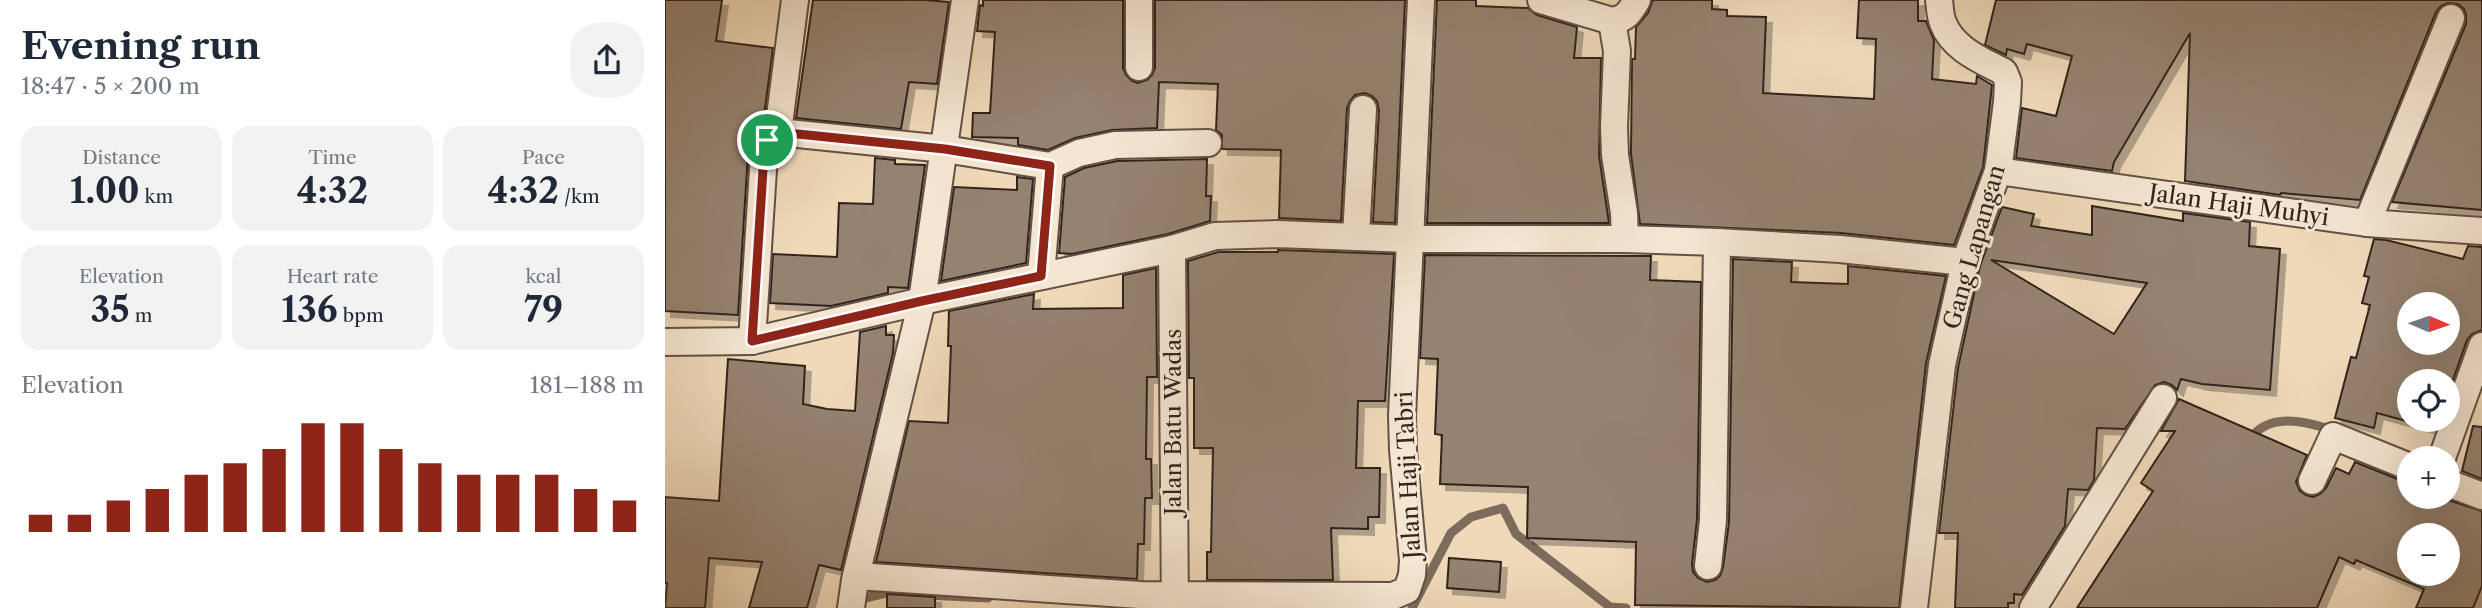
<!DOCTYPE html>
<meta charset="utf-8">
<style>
body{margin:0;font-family:"Libre Caslon Text",serif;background:#f2f2f3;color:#1f2937;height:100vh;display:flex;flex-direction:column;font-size:26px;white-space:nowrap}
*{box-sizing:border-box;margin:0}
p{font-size:23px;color:#747a83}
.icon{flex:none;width:38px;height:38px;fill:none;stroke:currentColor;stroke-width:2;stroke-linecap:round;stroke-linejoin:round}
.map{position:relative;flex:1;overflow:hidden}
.side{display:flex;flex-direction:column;background:#fff;width:665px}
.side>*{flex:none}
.needle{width:46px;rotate:92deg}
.controls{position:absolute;left:1732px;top:292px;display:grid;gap:14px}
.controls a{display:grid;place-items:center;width:63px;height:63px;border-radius:50%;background:#fff;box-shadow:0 7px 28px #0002;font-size:35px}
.pin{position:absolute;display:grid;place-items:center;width:60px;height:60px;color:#fff;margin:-30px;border:4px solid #fff;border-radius:50%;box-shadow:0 2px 7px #0007}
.round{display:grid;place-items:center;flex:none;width:74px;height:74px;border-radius:28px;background:#f2f2f3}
.headline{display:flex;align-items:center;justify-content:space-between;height:119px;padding:0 21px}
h1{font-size:38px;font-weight:700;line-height:52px}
.stats{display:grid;grid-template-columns:repeat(3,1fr);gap:10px;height:119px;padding:7px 21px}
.stats div{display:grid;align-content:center;border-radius:18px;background:#f2f2f3;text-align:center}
.stats b{font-size:35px;font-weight:700}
.stats small{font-size:19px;font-weight:400}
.stats p{font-size:19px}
.chart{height:196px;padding:14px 21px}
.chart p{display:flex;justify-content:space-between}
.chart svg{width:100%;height:126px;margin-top:7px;stroke:#8f2418;stroke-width:6}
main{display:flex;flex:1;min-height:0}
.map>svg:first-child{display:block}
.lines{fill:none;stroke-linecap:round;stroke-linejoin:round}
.stream{stroke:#7d6b5b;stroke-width:9}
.building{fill:#95826f;stroke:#33241e;stroke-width:2;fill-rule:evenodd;filter:url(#shadow)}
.street-casing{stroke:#625145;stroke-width:30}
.street{stroke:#f5e6d2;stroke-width:26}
.route-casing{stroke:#fff;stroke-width:14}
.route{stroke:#8f2418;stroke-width:9}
.labels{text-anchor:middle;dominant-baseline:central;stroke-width:6;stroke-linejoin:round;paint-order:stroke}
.street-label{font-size:23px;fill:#33241e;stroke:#f5e6d2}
</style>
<main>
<section class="side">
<div class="headline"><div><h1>Evening run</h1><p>18:47 · 5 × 200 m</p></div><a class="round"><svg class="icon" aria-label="share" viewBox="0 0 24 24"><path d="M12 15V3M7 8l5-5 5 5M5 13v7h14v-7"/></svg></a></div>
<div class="stats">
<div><p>Distance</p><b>1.00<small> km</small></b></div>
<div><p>Time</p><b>4:32</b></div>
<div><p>Pace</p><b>4:32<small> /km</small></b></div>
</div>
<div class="stats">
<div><p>Elevation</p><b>35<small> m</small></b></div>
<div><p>Heart rate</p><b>136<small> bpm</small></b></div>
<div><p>kcal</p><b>79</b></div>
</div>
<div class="chart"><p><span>Elevation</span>181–188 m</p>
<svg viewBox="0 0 160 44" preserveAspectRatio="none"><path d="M5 44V38M15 44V38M25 44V33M35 44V29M45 44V24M55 44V20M65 44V15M75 44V6M85 44V6M95 44V15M105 44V20M115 44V24M125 44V24M135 44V24M145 44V29M155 44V33"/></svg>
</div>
</section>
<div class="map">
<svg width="1817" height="608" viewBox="0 0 1817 608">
<defs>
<filter id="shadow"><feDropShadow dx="6" dy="6" stdDeviation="0" flood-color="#0004"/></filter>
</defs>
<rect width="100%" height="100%" fill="#efd9b9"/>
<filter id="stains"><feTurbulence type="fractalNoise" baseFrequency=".00286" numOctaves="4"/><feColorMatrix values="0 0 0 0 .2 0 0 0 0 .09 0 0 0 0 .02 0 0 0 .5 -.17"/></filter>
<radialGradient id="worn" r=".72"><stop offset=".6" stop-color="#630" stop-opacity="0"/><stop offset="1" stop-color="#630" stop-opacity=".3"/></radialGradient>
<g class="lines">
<!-- stream -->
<g class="stream">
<path d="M 1583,442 C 1602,411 1639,421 1668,430"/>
<path d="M 193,605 L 200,598 L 221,593 L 323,598"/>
<path d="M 747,608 L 786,533 L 806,517 L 838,508 L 851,534 L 945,607 L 961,608"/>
</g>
</g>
<!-- building -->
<g class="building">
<path d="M 0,0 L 57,0 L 51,41 L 108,48 L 98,123 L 87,136 L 83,153 L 73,315 L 0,311 Z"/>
<path d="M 148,0 L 260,0 L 284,2 L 272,84 L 244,82 L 236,129 L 131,118 Z"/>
<path d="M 318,0 L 458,0 L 458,68 L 461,75 L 467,81 L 473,83 L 482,80 L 487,75 L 490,68 L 490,0 L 740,0 L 730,223 L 708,222 L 714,110 L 712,101 L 707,96 L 700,93 L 690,95 L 685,101 L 682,108 L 676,221 L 614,218 L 616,150 L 557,149 L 557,135 L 551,130 L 553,84 L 494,82 L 492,128 L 447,130 L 410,138 L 383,150 L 353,145 L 353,138 L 307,137 L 308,113 L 325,113 L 330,32 L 312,31 L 315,5 L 318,6 Z"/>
<path d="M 772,0 L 811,0 L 811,6 L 863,8 L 872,15 L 912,27 L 909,58 L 936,58 L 934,156 L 944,223 L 762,223 Z"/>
<path d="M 988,0 L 1047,0 L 1047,9 L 1062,10 L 1062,16 L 1101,17 L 1098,93 L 1209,99 L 1211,39 L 1192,38 L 1194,0 L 1253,0 L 1253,21 L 1261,21 L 1269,40 L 1267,79 L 1311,84 L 1312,76 L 1327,85 L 1318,167 L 1289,245 L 1176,233 L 975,224 L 966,154 L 967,59 L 970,59 L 971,27 L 983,13 Z"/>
<path d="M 1331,0 L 1817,0 L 1817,210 L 1727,202 L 1801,24 L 1801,15 L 1799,9 L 1793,4 L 1783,3 L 1776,6 L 1771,12 L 1695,200 L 1616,193 L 1615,195 L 1520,181 L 1525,33 L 1449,162 L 1447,171 L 1351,158 L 1357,108 L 1391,116 L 1407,56 L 1362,44 L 1359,54 L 1342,49 L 1341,55 L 1320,45 Z"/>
<path d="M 210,158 L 230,160 L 230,164 L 260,165 L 243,288 L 223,287 L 223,293 L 166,306 L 105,303 L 108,254 L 172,257 L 174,203 L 208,204 Z"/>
<path d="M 542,159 L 541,196 L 546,196 L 545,221 L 503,234 L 407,254 L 394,253 L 400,177 L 419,168 L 452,161 Z"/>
<path d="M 352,177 L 368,179 L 361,263 L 276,281 L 289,187 L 352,190 Z"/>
<path d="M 1427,206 L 1518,221 L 1518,213 L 1585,222 L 1584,246 L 1615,249 L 1605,390 L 1537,384 L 1516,379 L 1512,390 L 1507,385 L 1499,382 L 1490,385 L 1460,429 L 1432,428 L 1429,480 L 1423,490 L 1403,489 L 1400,526 L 1357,595 L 1349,594 L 1349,603 L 1343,603 L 1343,608 L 1290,608 L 1293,533 L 1274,533 L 1293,368 L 1315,266 L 1337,207 L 1369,214 L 1366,226 L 1427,235 ZM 1326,260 L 1482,283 L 1449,334 Z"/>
<path d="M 1709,239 L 1721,240 L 1798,259 L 1803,246 L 1817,247 L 1817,330 L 1807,334 L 1802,340 L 1783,394 L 1783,382 L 1745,382 L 1745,420 L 1774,420 L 1771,429 L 1712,413 L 1709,428 L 1670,418 L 1686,357 L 1691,358 L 1705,305 L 1697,303 L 1704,277 L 1699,276 ZM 1745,304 L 1783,304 L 1783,343 L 1745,343 Z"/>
<path d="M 613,250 L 729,254 L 720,401 L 693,401 L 691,468 L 715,468 L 714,517 L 703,517 L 703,529 L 666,528 L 668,580 L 542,580 L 542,552 L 546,552 L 548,448 L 529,448 L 529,378 L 524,378 L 523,261 L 553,252 L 613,252 Z"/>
<path d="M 760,255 L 986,256 L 985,280 L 1036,282 L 1032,519 L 1027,564 L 1028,572 L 1033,578 L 1042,582 L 1050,580 L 1055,576 L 1058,568 L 1064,522 L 1068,259 L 1127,262 L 1126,282 L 1183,284 L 1183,266 L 1281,276 L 1261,363 L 1234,608 L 970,605 L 971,542 L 862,538 L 863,487 L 775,484 L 777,435 L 770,434 L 773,359 L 755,358 Z"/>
<path d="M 491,268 L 492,377 L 482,377 L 481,459 L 486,459 L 487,498 L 480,498 L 479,544 L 473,544 L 472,579 L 211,562 L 244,421 L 283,423 L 286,346 L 283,346 L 284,311 L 369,294 L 368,309 L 458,308 L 458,275 Z"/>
<path d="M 221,326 L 221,335 L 229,335 L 228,353 L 176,570 L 154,565 L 142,608 L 84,608 L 97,562 L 44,558 L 40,608 L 0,608 L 2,583 L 0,583 L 0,497 L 54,501 L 63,359 L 140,366 L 138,404 L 162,409 L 190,411 L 195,332 Z"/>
<path d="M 1514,399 L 1642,455 L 1631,482 L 1635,491 L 1641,495 L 1648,497 L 1655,494 L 1661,488 L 1671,468 L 1684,474 L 1690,462 L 1745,484 L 1745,497 L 1774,497 L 1817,511 L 1817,586 L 1808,608 L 1751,608 L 1759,589 L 1691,560 L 1689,564 L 1674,557 L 1652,608 L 1412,608 L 1488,491 L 1476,483 L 1510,431 L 1496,431 ZM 1745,536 L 1783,536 L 1783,574 L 1745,574 Z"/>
<path d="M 1808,426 L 1817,427 L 1817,479 L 1797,471 Z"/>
<path d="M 784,558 L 836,562 L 834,592 L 782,588 Z"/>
<path d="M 222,594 L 270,597 L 270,608 L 222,608 Z"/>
</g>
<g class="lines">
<defs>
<g id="street">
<path d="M 474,0 L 474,67"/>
<path d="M 876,0 L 947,21"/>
<path d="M 113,132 L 130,0"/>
<path d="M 1333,171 L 1702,223 L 1817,231"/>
<path d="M 1702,223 L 1786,18"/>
<path d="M 691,237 L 698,109"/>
<path d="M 960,239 L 959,213 L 950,155 L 949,127 L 952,51 L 947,21 C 961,19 965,12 972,0"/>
<path d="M 507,249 L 510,608"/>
<path d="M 376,276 L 385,166"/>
<path d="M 87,341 L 99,154 L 102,140 L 113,132 L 280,149 L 385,166 L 414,153 L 450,145 L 543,143"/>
<path d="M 0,342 L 87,341 L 257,301 L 507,249 L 550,236 L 612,234 L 744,239 L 960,239 L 1052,242 L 1175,249 L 1300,262"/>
<path d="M 1777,458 L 1817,346"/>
<path d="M 1647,481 L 1668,436 L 1745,467"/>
<path d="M 1783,483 L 1817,496"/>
<path d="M 1043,566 L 1048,520 L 1052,242"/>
<path d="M 191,576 L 475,595 L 728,596 L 742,590 L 747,575 L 748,560 L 738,450 L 737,416 L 756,0"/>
<path d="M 186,608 L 190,580 L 257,301 L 300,0"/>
<path d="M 1249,608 L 1277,365 L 1300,262 L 1333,171 L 1342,102 L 1343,82 L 1339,72 C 1316,60 1288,49 1278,23 C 1275,16 1275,7 1274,0"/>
<path d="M 1368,608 L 1498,398"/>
</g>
</defs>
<!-- street casing -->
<use href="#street" class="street-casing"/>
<!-- street -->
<use href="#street" class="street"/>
</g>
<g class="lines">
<defs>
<path id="route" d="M 113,132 L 280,149 L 385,166 L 376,276 L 257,301 L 87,341 L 99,154 L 102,140 Z"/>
</defs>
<!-- route casing -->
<use href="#route" class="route-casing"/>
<!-- route -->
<use href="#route" class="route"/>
</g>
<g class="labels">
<!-- street labels -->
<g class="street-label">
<text transform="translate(1574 205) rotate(8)">Jalan Haji Muhyi</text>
<text transform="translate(1309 247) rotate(-74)">Gang Lapangan</text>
<text transform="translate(508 422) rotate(-90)">Jalan Batu Wadas</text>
<text transform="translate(743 475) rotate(-93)">Jalan Haji Tabri</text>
</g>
</g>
<rect width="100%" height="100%" filter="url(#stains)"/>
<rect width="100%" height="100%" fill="url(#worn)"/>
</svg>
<div class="controls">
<a><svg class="needle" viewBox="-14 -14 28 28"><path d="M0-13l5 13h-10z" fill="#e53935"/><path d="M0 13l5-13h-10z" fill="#747a83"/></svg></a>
<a><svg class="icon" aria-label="locate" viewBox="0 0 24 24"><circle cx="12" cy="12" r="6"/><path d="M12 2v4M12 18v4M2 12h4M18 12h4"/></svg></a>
<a>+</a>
<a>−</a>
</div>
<div class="pin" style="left:102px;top:140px;background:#1e9e55"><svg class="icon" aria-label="arrive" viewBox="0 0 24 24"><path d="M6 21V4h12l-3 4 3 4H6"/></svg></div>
</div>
</main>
